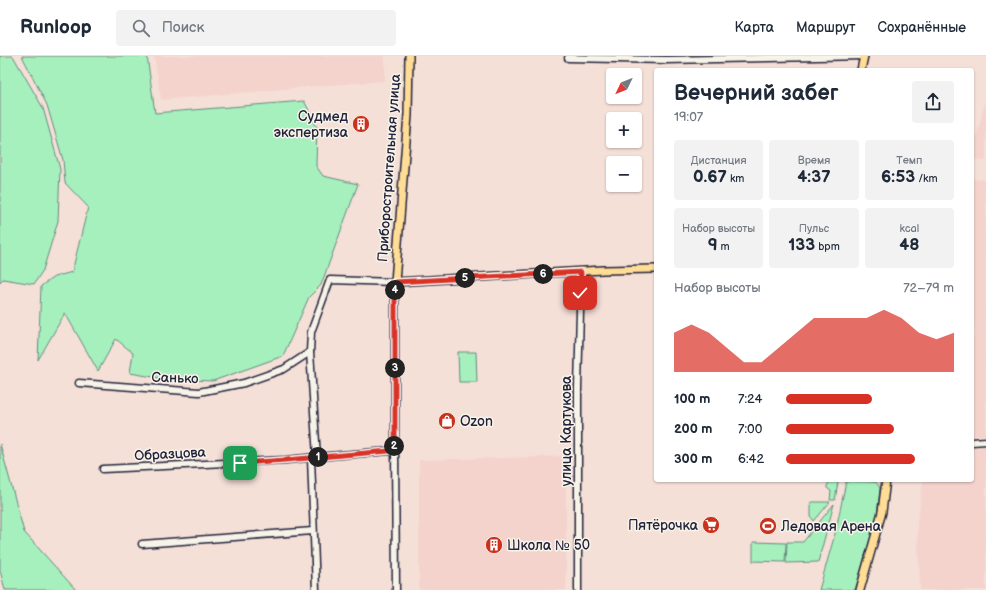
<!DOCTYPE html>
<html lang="ru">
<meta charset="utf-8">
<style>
body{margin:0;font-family:"Balsamiq Sans",sans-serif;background:#f2f2f3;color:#1f2937;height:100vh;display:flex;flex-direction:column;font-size:15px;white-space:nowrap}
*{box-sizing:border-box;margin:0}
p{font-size:13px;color:#747a83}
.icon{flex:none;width:22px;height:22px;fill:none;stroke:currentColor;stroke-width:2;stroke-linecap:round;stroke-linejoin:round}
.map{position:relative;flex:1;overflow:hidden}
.details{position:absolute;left:654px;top:12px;width:320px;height:414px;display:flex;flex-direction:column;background:#fff;border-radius:4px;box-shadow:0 1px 3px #0004}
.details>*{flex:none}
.needle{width:26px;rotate:227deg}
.controls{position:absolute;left:606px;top:12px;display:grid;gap:8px}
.controls a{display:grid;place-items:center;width:36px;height:36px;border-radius:4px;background:#fff;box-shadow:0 1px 3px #0004;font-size:20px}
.pin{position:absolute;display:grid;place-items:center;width:34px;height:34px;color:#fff;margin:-17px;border-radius:8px;box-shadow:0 2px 6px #0006}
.km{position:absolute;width:20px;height:20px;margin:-10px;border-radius:50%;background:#222;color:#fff;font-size:11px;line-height:20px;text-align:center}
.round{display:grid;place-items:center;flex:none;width:42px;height:42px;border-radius:4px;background:#f2f2f3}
.head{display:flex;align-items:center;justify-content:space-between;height:68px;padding:0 20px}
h1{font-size:22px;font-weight:700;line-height:30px}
.metrics{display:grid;grid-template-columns:repeat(3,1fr);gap:6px;height:68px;padding:4px 20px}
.metrics div{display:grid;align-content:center;border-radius:4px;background:#f2f2f3;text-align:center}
.metrics b{font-size:17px;font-weight:700}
.metrics small{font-size:11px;font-weight:400}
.metrics p{font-size:11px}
.chart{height:112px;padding:8px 20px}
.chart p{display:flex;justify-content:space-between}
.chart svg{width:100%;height:72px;margin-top:4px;fill:#d93025;opacity:.7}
ul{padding:0 20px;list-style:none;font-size:13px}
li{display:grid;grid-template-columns:64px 48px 1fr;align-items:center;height:30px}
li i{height:10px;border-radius:5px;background:#d93025}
header{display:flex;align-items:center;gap:24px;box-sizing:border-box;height:56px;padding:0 20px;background:#fff;border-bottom:1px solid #e0e1e3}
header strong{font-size:19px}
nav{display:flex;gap:22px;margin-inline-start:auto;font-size:14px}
.search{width:280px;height:36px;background:#f2f2f3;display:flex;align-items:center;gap:10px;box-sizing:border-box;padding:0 14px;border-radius:4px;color:#747a83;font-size:15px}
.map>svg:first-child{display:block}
.built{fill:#f4d3cd}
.green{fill:#a6f0be;stroke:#64897c}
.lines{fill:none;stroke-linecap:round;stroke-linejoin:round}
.minor-casing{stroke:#22223b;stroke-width:9}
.major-casing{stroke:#22223b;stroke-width:10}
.minor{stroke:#f7f3e8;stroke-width:6}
.major{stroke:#ffdd96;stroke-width:7}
.route-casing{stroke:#fff;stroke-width:8}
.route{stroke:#d93025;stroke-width:5}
.labels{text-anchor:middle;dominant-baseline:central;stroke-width:3;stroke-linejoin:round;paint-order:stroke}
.poi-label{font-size:14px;fill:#22223b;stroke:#f7f3e8;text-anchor:start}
.street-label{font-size:14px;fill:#22223b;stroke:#f7f3e8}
</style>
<header>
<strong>Runloop</strong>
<div class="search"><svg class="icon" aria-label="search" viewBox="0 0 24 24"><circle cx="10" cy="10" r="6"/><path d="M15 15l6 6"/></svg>Поиск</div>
<nav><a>Карта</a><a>Маршрут</a><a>Сохранённые</a></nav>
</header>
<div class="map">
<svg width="986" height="534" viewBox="0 0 986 534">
<rect width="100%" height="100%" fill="#f5e0d8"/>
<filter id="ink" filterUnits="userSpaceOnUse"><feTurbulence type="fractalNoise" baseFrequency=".025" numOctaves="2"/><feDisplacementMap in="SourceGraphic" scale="8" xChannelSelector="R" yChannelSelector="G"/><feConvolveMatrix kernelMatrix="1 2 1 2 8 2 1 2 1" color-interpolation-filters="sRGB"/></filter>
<g filter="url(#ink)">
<!-- built -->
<g class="built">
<path d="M 154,0 L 385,0 L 385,25 L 319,30 L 161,44 Z"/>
<path d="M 986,43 L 986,105 L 972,103 L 972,97 Z"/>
<path d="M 972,123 L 986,124 L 986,379 L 972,380 L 972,281 L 975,280 L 972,249 Z"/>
<path d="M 986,390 L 986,534 L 920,534 L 917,468 L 923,424 L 972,424 L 972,391 Z"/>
<path d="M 566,400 L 566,534 L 419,534 L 419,404 Z"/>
</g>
<!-- green -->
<g class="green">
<path d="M 0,0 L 13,0 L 43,52 L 60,113 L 58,165 L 43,214 L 34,228 L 3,223 L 0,226 Z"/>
<path d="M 22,0 L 147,0 L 155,57 L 304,45 L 311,58 L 317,72 L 316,110 L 323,120 L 358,128 L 321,229 L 309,241 L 283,300 L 213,325 L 165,323 L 130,317 L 133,297 L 116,283 L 98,315 L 65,257 L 38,304 L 41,230 L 54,221 L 72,216 L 88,151 L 65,127 L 63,104 L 47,49 Z"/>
<path d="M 458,296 L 476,296 L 477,326 L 459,326 Z"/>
<path d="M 0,388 L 24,476 L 76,534 L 5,534 L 0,514 Z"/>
<path d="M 850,425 L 876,426 L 880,432 L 877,460 L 855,534 L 819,534 L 835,478 L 846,426 Z"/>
<path d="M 829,426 L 838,426 L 835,444 L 830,444 L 831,435 L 827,432 L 827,430 Z"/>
<path d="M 811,446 L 830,446 L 814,465 L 811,461 Z"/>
<path d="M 834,448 L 818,506 L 786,507 L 787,486 L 803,486 Z"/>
<path d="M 753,486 L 786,487 L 785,506 L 753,505 Z"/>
</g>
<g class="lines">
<defs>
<g id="minor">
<path d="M 568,2 L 666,4 L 864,0"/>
<path d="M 79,327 L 199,336 L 244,327 L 284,313 L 310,296"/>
<path d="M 972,386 L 986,385"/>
<path d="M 395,389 L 389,395 L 317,401 L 310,296 L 311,276 L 330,224 L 395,226 L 395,389 L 396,534"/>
<path d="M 311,402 L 316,534"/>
<path d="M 103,413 L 286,404 L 317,401"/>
<path d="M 142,488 L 313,475"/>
<path d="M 578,534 L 578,332 L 581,216"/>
</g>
<g id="major">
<path d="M 409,0 L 408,59 L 395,226 L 603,214 L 656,213"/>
<path d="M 861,14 L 864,0"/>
<path d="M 860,534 L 882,456 L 886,424"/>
</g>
</defs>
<!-- minor casing -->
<use href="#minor" class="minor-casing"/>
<!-- major casing -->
<use href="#major" class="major-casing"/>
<!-- minor -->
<use href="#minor" class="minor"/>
<!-- major -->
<use href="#major" class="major"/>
</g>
</g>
<g class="lines" filter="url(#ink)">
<defs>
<path id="route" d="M 240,407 L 286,404 L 389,395 C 397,391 395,383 395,375 L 395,226 L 581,216 L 580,237"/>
</defs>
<!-- route casing -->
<use href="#route" class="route-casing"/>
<!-- route -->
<use href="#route" class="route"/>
</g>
<!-- icons -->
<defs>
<symbol id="building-disc" viewBox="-11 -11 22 22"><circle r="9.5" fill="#c8321e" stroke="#f7f3e8"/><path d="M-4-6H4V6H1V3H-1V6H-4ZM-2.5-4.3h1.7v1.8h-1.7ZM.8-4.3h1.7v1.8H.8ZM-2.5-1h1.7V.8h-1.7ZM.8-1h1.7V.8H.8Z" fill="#fff"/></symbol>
<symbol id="shop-disc" viewBox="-11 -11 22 22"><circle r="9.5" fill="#c8321e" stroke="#f7f3e8"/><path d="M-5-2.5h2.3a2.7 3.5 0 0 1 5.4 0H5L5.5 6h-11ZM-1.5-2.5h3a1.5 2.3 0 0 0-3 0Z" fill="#fff"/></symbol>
<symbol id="supermarket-disc" viewBox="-11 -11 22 22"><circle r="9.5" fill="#c8321e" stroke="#f7f3e8"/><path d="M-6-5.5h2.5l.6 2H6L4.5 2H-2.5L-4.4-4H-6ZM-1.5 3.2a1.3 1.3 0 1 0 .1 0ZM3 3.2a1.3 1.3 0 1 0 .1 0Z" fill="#fff"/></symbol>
<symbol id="stadium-disc" viewBox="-11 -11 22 22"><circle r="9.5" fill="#c8321e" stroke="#f7f3e8"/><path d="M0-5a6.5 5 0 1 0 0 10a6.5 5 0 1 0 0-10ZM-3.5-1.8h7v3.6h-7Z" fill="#fff"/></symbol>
</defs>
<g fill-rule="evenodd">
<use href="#building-disc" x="351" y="58" width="20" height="20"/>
<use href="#shop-disc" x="437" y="355" width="20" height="20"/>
<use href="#supermarket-disc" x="701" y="459" width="20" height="20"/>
<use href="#stadium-disc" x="758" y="460" width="20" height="20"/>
<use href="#building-disc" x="484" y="479" width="20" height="20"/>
</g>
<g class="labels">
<!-- poi labels -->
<g class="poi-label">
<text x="348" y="60" text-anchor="end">Судмед<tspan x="348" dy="16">экспертиза</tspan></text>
<text x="460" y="365">Ozon</text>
<text x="698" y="469" text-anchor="end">Пятёрочка</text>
<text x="781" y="470">Ледовая Арена</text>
<text x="507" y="489">Школа № 50</text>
</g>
<!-- street labels -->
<g class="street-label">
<text transform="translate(389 112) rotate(-86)">Приборостроительная улица</text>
<text transform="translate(175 322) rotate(2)">Санько</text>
<text transform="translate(566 375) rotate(-90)">улица Картукова</text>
<text transform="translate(170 398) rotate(-3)">Образцова</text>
</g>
</g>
</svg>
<div class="controls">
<a><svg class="needle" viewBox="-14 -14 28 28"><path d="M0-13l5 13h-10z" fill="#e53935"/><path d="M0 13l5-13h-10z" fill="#747a83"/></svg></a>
<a>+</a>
<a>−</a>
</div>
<div class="pin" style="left:240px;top:407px;background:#1e9e55"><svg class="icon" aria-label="arrive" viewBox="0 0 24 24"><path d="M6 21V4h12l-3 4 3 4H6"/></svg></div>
<div class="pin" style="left:580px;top:237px;background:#d93025"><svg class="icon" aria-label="check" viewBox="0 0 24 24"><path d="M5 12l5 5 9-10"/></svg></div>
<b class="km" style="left:318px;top:401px">1</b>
<b class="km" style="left:394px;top:390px">2</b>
<b class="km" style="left:395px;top:312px">3</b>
<b class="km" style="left:395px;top:234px">4</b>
<b class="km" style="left:465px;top:222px">5</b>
<b class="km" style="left:543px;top:218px">6</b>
<section class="details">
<div class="head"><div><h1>Вечерний забег</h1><p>19:07</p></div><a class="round"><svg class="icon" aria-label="share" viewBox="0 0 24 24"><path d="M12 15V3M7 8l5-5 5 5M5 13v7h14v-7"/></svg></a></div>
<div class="metrics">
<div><p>Дистанция</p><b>0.67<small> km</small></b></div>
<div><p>Время</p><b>4:37</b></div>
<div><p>Темп</p><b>6:53<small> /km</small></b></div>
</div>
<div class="metrics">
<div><p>Набор высоты</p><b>9<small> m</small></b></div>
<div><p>Пульс</p><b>133<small> bpm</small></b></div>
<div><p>kcal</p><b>48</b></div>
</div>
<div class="chart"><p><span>Набор высоты</span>72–79 m</p>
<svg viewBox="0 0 160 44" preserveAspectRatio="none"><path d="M0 44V20L10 15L20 20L30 29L40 38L50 38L60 29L70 20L80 11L90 11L100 11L110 11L120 6L130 11L140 20L150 24L160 20V44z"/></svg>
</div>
<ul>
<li><b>100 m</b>7:24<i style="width:51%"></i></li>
<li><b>200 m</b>7:00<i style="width:64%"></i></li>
<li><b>300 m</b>6:42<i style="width:77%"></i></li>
</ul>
</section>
</div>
